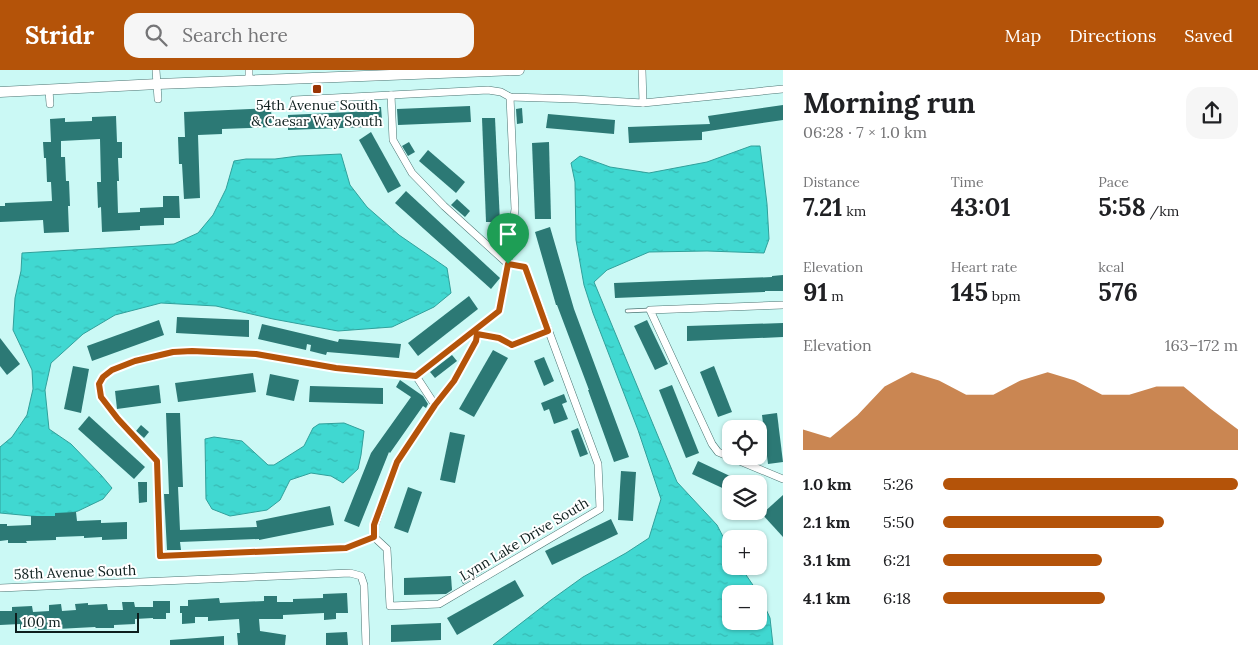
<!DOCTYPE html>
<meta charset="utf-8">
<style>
body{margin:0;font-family:Lora,serif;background:#f6f6f6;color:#202124;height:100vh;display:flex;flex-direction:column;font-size:19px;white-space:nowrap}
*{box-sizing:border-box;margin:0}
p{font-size:16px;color:#757577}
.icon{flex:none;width:28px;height:28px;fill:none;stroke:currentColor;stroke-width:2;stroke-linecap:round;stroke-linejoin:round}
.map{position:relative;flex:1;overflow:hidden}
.side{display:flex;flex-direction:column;background:#fff;width:475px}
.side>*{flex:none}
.tools{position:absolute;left:722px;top:350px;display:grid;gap:10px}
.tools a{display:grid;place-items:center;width:45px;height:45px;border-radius:10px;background:#fff;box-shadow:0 1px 4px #0004;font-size:25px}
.scale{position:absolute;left:15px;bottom:12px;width:124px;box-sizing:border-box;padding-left:5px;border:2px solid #0d1e1d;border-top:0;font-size:14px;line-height:18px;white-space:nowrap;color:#0d1e1d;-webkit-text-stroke:4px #fff;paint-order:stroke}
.pin{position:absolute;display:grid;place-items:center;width:42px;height:42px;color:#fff;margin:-51px -21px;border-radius:50% 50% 50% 0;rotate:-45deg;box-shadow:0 0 5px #0007}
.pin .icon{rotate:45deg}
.round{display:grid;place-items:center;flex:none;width:52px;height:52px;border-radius:15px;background:#f6f6f6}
.headline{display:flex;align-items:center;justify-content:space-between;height:85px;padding:0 20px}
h1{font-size:28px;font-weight:700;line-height:38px}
.metrics{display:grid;grid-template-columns:repeat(3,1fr);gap:8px;height:85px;padding:5px 20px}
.metrics div{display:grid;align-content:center}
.metrics b{font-size:25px;font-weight:700}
.metrics small{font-size:14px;font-weight:400}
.metrics p{font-size:14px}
.chart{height:140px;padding:10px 20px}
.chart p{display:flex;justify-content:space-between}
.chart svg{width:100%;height:90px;margin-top:5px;fill:#b45309;opacity:.7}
ul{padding:0 20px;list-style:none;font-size:16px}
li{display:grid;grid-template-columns:80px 60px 1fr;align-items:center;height:38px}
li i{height:12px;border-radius:6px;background:#b45309}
header{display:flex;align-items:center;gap:30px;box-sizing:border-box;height:70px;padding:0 25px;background:#b45309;color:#fff}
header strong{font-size:24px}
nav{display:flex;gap:28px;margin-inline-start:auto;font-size:18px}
.search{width:350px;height:45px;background:#f6f6f6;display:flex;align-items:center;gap:12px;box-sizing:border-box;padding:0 18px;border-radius:15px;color:#757577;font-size:19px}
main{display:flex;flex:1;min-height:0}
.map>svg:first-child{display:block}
.water{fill:url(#water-ripples);stroke:#31a09b}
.building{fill:#2c7975}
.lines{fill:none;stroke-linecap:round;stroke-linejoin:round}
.lane-casing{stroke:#4c7573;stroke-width:4.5}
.street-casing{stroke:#4c7573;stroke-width:8}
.secondary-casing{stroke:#4c7573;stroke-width:11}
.lane{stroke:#fff;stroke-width:3}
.street{stroke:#fff;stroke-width:7}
.secondary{stroke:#fff;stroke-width:10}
.route-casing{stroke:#fff;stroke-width:10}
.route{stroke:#b45309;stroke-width:6}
.poi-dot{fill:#9a3504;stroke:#fff;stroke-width:2}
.labels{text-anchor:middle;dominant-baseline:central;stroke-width:4;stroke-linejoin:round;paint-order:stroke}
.poi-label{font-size:14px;fill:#0d1e1d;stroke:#fff}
.street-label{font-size:14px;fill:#0d1e1d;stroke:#fff}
</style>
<header>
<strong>Stridr</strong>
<div class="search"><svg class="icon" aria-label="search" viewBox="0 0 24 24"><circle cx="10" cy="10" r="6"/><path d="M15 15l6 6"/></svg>Search here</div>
<nav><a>Map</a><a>Directions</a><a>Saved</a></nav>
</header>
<main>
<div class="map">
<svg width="783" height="575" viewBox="0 0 783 575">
<defs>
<pattern id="water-ripples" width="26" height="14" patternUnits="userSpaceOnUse" patternTransform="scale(1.25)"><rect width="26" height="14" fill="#40d8d1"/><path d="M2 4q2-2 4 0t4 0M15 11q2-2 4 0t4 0" fill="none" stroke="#37b9b3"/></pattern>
</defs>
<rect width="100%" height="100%" fill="#cbf9f5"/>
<!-- water -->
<g class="water">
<path d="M 751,76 L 760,76 L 767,134 L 769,169 L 764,183 L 707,181 L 649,182 L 607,200 L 594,212 L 677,412 L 717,455 L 731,482 L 731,496 L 740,496 L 759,524 L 731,524 L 731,551 L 759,551 L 759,524 L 770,548 L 773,575 L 493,575 L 551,530 L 583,507 L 626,483 L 649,468 L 661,429 L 638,360 L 593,243 L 584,215 L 576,170 L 575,112 L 571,93 L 580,86 L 610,97 L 649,103 L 707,92 Z"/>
<path d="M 341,84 L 350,115 L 367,137 L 399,165 L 447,198 L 451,223 L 434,237 L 392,257 L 338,261 L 273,249 L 216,236 L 161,233 L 115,245 L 83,264 L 51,293 L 45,320 L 49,359 L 71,374 L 101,405 L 112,418 L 103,429 L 78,441 L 53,448 L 0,443 L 0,377 L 12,367 L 27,345 L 33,319 L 32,300 L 13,260 L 15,228 L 21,201 L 22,183 L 174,174 L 198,163 L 213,145 L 226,119 L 234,91 L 246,89 L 275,89 L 298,86 Z"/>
<path d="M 344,353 L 364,361 L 361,385 L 358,399 L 343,413 L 331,406 L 311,403 L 290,410 L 280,430 L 267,440 L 230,446 L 212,439 L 206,429 L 205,369 L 214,367 L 242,371 L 268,395 L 274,395 L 304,376 L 313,358 L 319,354 Z"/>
</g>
<!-- building -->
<g class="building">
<path d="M 783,35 L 783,50 L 702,62 L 702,70 L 629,73 L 628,57 L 710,54 L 708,46 Z"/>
<path d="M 470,36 L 471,52 L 398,55 L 397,39 Z"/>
<path d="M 373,37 L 381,37 L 382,50 L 365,51 L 368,57 L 288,60 L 288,45 L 373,41 Z"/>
<path d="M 271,38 L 272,57 L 222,59 L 222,64 L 198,65 L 200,128 L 184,129 L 182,94 L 179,94 L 178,67 L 185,67 L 184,42 Z"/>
<path d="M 522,38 L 523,53 L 517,54 L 516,39 Z"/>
<path d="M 548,44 L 615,50 L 614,64 L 546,58 Z"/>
<path d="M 116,46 L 117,72 L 122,72 L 122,88 L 118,88 L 119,111 L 117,111 L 118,143 L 140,142 L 140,138 L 163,137 L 163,126 L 179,126 L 180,148 L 164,148 L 164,155 L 140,156 L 140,160 L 102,162 L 101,137 L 98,138 L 97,112 L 101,112 L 100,69 L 61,71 L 61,87 L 65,87 L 66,111 L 69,111 L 70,136 L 68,136 L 69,162 L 44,163 L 43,150 L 0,152 L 0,136 L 5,136 L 5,133 L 52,131 L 51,112 L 47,112 L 46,88 L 44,88 L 43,72 L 51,72 L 50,49 L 65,48 L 65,52 L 92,51 L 92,47 Z"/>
<path d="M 482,48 L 495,48 L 500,152 L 486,152 Z"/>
<path d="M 371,62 L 401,116 L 388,123 L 359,70 Z"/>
<path d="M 409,72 L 415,82 L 408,86 L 402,76 Z"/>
<path d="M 549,72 L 551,149 L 535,149 L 532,73 Z"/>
<path d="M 428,80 L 465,112 L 456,123 L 419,91 Z"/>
<path d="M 406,121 L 500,208 L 491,219 L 395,133 Z"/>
<path d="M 457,129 L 470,141 L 465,147 L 451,135 Z"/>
<path d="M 550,157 L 574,239 L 629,387 L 614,392 L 588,320 L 589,320 L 557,235 L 556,235 L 535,162 Z"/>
<path d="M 783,205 L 783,221 L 765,221 L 765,222 L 615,228 L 614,213 L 772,207 L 772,206 Z"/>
<path d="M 469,226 L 478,239 L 418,286 L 408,273 Z"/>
<path d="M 177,247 L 249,250 L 249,267 L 176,263 Z"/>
<path d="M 159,250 L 164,265 L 92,291 L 87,276 Z"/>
<path d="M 647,250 L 668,294 L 655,300 L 634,256 Z"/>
<path d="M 783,253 L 783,267 L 687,271 L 687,256 Z"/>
<path d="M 262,254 L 338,272 L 339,269 L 401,274 L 399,288 L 327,282 L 326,285 L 310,281 L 311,275 L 307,274 L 306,280 L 258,269 Z"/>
<path d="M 0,268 L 20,294 L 7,305 L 0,296 Z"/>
<path d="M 493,280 L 508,288 L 474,347 L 459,339 Z"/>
<path d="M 452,285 L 457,291 L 435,308 L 430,302 Z"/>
<path d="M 544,287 L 554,311 L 544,316 L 534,291 Z"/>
<path d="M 73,296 L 89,299 L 81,343 L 64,339 Z"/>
<path d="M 714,296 L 732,342 L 718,347 L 700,302 Z"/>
<path d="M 253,303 L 256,322 L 178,332 L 175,313 Z"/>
<path d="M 270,304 L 299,310 L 294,331 L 266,325 Z"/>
<path d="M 400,310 L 423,326 L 428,334 L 426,338 L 423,336 L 390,383 L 389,382 L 359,457 L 344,451 L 371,383 L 411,327 L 396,317 Z"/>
<path d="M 159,315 L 161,333 L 117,339 L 115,321 Z"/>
<path d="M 672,315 L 699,383 L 686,388 L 659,320 Z"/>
<path d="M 310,316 L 383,318 L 383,334 L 309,332 Z"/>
<path d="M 564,324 L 567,332 L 562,334 L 568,349 L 554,354 L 549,339 L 544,341 L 541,333 Z"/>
<path d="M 166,343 L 180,343 L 183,417 L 178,417 L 180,460 L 257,457 L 256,451 L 330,436 L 334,455 L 259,470 L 259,469 L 180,472 L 181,480 L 167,480 L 164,424 L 169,424 Z"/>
<path d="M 777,343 L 783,392 L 768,394 L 762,345 Z"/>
<path d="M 89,346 L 145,397 L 134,409 L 78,359 Z"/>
<path d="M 141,355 L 149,362 L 144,368 L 136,361 Z"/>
<path d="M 578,358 L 588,384 L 580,387 L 571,361 Z"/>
<path d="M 450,362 L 465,365 L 455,413 L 440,410 Z"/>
<path d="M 698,391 L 747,414 L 731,414 L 731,422 L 692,404 Z"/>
<path d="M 621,401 L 636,402 L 633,451 L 618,450 Z"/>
<path d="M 138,412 L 147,412 L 147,432 L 139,433 Z"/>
<path d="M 408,417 L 422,422 L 408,463 L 394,458 Z"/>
<path d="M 783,425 L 783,467 L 762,444 Z"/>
<path d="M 76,442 L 77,451 L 101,450 L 101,453 L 127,452 L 127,469 L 102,470 L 102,467 L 84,468 L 84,466 L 56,467 L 56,470 L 26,471 L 27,473 L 8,473 L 8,470 L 0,471 L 0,454 L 7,454 L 7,456 L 31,455 L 31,446 L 55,446 L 55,443 Z"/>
<path d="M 611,449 L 618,464 L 552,495 L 545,481 Z"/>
<path d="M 481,497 L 484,501 L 463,514 L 461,510 Z"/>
<path d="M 451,506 L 452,520 L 446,524 L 404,525 L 404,508 Z"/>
<path d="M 515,510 L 524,526 L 457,565 L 447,548 Z"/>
<path d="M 347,523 L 348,543 L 336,543 L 336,549 L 324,550 L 324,543 L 283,545 L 283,549 L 259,549 L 260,561 L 286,565 L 285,575 L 238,575 L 237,563 L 240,563 L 239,549 L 208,551 L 208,547 L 195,547 L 195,553 L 182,554 L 182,543 L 180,543 L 180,536 L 188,536 L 188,530 L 219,528 L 220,533 L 264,531 L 264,526 L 277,526 L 277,532 L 293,532 L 293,529 L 323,528 L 323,524 Z"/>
<path d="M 153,531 L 170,531 L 170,543 L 166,543 L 166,549 L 153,549 L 153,548 L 135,549 L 135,554 L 114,555 L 114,558 L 96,558 L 95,557 L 38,560 L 38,558 L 20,559 L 20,554 L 0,555 L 0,541 L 12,541 L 12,537 L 32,536 L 33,542 L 49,541 L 49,535 L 61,534 L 62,541 L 76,540 L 75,534 L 88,533 L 88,535 L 107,534 L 108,540 L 123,540 L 122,532 L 134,532 L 135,537 L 153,537 Z"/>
<path d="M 441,553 L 441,570 L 391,572 L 391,555 Z"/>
<path d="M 347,562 L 348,575 L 326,575 L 326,563 Z"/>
<path d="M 224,566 L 224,575 L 170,575 L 170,570 Z"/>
</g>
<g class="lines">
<defs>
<g id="lane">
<path d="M 627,241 L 649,240"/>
<path d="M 477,264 L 499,268 L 512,275 L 548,261"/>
<path d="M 435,335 L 454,311 L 476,271 L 477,258"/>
</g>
<g id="street">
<path d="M 156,0 L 158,29"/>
<path d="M 249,0 L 249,11"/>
<path d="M 642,0 L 643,33"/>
<path d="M 49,20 L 50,34"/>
<path d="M 391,25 L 393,70 L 412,103 L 444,136 L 508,194 L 499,241 L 416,306"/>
<path d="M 294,30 L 488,20 L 501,22 L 510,27 L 576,29 L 643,33 L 783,19"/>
<path d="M 783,235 L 650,240 L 712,374 L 718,382 L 783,409"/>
<path d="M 192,281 L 256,284 L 336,298 L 416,306 L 435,335 L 397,392 L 375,455 L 374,467 L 346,478 L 160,486 L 157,391 L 118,349 L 101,327 L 99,314 L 103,307 L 112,300 L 135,291 L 173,282 Z"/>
<path d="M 374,467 L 387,479 L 390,536 L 439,534 L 600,439 L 598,394 L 525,197 L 508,194 L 515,139 L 510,27"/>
<path d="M 0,518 L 350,503 L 361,506 L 364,515 L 366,575"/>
</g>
<path id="secondary" d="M 0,22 L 158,14 L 519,0"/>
</defs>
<!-- lane casing -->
<use href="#lane" class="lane-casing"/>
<!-- street casing -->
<use href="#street" class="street-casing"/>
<!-- secondary casing -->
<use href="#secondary" class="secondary-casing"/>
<!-- lane -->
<use href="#lane" class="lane"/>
<!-- street -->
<use href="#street" class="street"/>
<!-- secondary -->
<use href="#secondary" class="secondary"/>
</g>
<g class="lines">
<defs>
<path id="route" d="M 508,194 L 525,197 L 548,261 L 512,275 L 499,268 L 477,264 L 476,271 L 454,311 L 435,335 L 397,392 L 374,455 L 374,467 L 346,478 L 160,486 L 157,391 L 118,349 L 101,327 L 99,314 L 103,307 L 112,300 L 135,291 L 173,282 L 192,281 L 256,284 L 336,298 L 416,306 L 499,241 Z"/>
</defs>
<!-- route casing -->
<use href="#route" class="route-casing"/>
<!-- route -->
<use href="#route" class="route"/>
</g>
<!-- markers -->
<rect class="poi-dot" x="312" y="14" width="10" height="10" rx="2.5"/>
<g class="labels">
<!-- poi labels -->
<g class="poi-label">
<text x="317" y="35">54th Avenue South<tspan x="317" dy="16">&amp; Caesar Way South</tspan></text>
</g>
<!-- street labels -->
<g class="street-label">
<text transform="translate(524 469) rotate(-31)">Lynn Lake Drive South</text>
<text transform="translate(75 502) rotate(-2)">58th Avenue South</text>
</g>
</g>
</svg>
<div class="tools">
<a><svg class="icon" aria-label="locate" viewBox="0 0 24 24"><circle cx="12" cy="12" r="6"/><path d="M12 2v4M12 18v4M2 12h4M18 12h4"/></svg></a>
<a><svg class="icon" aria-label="layers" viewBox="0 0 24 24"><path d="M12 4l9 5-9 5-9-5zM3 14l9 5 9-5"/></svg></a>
<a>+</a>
<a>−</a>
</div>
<div class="scale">100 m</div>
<div class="pin" style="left:508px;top:194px;background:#1e9e55"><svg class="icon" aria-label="arrive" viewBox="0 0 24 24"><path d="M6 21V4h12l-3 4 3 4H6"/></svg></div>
</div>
<section class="side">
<div class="headline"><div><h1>Morning run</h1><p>06:28 · 7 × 1.0 km</p></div><a class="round"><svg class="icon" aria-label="share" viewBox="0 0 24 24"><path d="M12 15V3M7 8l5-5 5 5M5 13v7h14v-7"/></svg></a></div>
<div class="metrics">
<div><p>Distance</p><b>7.21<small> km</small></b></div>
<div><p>Time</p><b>43:01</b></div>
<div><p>Pace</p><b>5:58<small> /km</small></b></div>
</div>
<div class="metrics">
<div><p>Elevation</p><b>91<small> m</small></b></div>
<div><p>Heart rate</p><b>145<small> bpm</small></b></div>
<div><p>kcal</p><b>576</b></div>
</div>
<div class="chart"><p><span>Elevation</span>163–172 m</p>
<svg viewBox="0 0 160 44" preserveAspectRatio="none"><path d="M0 44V34L10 38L20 27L30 13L40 6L50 10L60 17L70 17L80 10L90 6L100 10L110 17L120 17L130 13L140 13L150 24L160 34V44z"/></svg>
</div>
<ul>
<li><b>1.0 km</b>5:26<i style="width:100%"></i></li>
<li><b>2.1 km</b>5:50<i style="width:75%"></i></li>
<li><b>3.1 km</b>6:21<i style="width:54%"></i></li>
<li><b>4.1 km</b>6:18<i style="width:55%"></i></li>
</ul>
</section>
</main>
